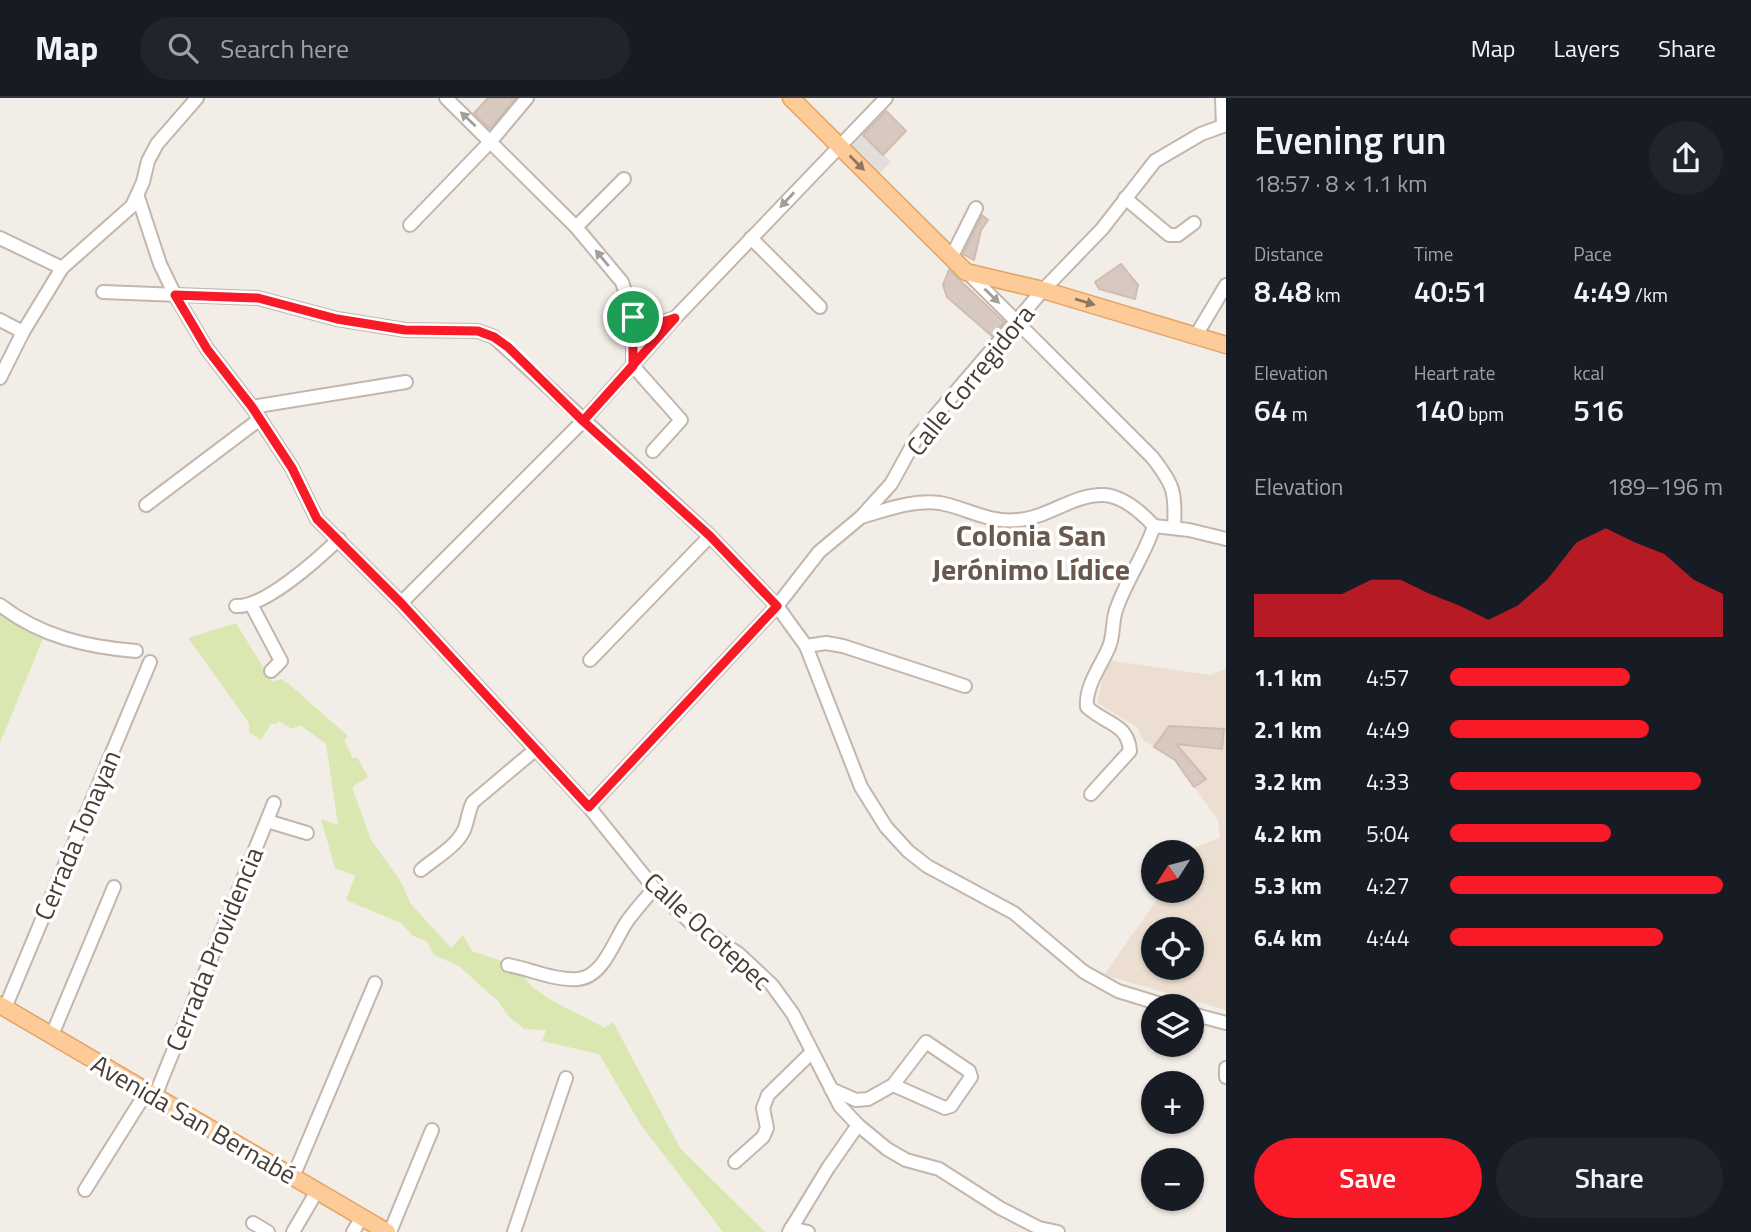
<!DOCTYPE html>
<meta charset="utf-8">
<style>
body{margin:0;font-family:"Titillium Web",sans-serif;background:#20242c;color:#f1f3f6;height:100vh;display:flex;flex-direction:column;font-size:26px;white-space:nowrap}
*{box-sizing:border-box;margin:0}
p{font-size:23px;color:#9ea1a6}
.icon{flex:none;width:38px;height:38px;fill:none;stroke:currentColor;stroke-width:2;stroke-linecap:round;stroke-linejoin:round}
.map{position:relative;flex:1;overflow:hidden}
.panel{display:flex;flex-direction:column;background:#171b24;width:525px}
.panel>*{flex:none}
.needle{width:46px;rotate:234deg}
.buttons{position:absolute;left:1141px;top:742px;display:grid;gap:14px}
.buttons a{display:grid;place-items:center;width:63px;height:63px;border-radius:50%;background:#171b24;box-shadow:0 2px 5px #0004;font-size:35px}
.pin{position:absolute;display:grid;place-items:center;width:60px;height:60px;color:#fff;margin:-30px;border:4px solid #fff;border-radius:50%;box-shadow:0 2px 7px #0007}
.round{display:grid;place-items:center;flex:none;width:74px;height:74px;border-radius:37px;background:#20242c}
.summary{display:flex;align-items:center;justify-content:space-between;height:119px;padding:0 28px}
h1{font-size:38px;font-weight:600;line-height:52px}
.stats{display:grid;grid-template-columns:repeat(3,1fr);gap:10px;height:119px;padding:7px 28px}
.stats div{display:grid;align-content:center}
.stats b{font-size:30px;font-weight:600}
.stats small{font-size:19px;font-weight:400}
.stats p{font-size:19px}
.chart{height:196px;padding:14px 28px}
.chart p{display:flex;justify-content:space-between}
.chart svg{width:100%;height:126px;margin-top:7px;fill:#f81a26;opacity:.7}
.action{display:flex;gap:14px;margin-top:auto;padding:14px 28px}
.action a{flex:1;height:80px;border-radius:42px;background:#f81a26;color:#fff;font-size:28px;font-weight:600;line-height:80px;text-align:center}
.action a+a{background:#20242c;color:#f1f3f6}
ul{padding:0 28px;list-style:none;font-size:23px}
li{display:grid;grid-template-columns:112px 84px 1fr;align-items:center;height:52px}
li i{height:18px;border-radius:9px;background:#f81a26}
header{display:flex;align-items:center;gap:42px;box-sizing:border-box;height:98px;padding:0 35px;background:#171b24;border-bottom:2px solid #363941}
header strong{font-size:33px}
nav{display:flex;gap:38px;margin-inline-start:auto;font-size:24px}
.search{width:490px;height:63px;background:#20242c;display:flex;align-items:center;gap:18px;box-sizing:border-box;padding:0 24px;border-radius:38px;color:#9ea1a6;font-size:26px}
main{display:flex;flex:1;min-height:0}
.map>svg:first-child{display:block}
.education{fill:#ecdfd1;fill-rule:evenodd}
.green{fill:#dae7b0}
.parking{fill:#e2dedc}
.building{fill:#d8c9c0;stroke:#d0bdb0;stroke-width:2}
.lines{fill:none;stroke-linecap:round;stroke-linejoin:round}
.minor-casing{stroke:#c2b6ad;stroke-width:16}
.major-casing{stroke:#e3a466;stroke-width:19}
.minor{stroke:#fff;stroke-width:12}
.major{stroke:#fdcb97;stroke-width:16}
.oneway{fill:#a39e9a}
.oneway2{fill:#90765d}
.route-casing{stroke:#fff;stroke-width:14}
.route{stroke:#f81a26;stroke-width:9}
.labels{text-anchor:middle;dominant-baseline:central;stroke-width:7;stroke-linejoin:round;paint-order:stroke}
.street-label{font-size:26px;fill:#473d36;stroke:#fff}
.quarter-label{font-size:30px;font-weight:bold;fill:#69584d;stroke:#fff}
</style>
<header>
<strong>Map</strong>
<div class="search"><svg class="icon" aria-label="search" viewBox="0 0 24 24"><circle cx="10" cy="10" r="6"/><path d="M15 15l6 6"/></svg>Search here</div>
<nav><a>Map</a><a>Layers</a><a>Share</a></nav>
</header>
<main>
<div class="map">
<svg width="1226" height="1134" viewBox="0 0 1226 1134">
<rect width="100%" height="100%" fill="#f3ede7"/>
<!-- education -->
<path class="education" d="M 1107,562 L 1210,577 L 1226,571 L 1226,912 L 1104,877 L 1163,793 L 1192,793 L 1190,754 L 1193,750 L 1220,740 L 1218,722 L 1175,662 L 1143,642 L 1137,629 L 1097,605 ZM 1153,831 L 1192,831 L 1192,870 L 1153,870 Z"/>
<!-- green -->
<g class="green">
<path d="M 0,513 L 43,540 L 0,645 Z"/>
<path d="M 236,525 L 272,584 L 281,581 L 289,586 L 348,638 L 344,642 L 353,661 L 357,659 L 368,679 L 352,689 L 371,742 L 401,784 L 411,806 L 451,850 L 463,837 L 472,853 L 514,867 L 532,889 L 553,903 L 605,930 L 613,924 L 680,1050 L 765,1134 L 723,1134 L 641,1027 L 599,956 L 542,943 L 546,932 L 524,931 L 508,918 L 498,903 L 460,869 L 433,856 L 427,843 L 413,838 L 401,825 L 346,802 L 355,778 L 335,770 L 321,721 L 338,727 L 326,646 L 300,627 L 292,631 L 278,623 L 277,626 L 271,626 L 261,642 L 249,634 L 249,625 L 188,540 Z"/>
</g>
<!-- parking -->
<path class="parking" d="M 858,32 L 891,64 L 874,81 L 848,48 Z"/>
<!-- building -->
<g class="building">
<path d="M 488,0 L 516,0 L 490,31 L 474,15 Z"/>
<path d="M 886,13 L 906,33 L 883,57 L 863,37 Z"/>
<path d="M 982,117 L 988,122 L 981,132 L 974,162 L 963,156 Z"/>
<path d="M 1121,166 L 1138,187 L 1135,201 L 1099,191 L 1095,184 Z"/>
<path d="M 949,172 L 1004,224 L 992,238 L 947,199 L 943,187 Z"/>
<path d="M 1169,628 L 1224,631 L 1222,651 L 1176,646 L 1206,681 L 1194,689 L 1175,662 L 1154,649 Z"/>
</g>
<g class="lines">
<defs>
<g id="minor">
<path d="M 446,0 L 576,129 L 622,184 L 633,219 L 633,268"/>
<path d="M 1222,0 L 1223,28"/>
<path d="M 138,99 L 160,166 L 175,197 L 207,251 L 252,309 L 292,370 L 317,421 L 401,505 L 589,709 L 654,790 L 690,824 L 739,856 L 772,887 L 793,916 L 840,1008 L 858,1027 L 887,1051 L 906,1062 L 939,1071 L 1000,1110 L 1039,1130 L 1058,1134"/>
<path d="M 1125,100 L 1169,137 L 1178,137 L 1194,125"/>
<path d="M 410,127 L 491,43 L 527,0"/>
<path d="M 576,129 L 624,81"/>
<path d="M 0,140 L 62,170"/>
<path d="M 751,140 L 820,209"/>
<path d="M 951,160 L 976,110"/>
<path d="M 967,174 L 1152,359 C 1174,387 1176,394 1174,430"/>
<path d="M 103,194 L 258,200 L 337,221 L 405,232 L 478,233 L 494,239 L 710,438 L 777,508 L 806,548 L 861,689 L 886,729 L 908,753 L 927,768 L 1014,815 L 1084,874 L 1118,893 L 1167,908"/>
<path d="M 633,219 C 648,227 659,226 675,220"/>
<path d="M 0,222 L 23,234"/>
<path d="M 1195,239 L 1226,187"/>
<path d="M 633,268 L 681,322 L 653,353"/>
<path d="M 0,280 L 23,234 L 62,170 L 132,108 L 143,84 L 148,63 L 157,46 L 197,0"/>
<path d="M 252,309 L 406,284"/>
<path d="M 146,407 L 260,321"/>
<path d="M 861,419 C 886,412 915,401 940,405 C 967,410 988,425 1018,422 C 1048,420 1075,395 1105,397 C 1124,399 1142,415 1154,428"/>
<path d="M 1154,428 L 1189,432 L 1226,441"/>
<path d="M 401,505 L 583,323 L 675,220 L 886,0"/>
<path d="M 0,507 C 40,538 86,549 136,553"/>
<path d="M 236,508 C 264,510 318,461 339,441"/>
<path d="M 252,508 L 281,563 L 271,573"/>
<path d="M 806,548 L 826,545 L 843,548 L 965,588"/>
<path d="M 590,562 L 710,438"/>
<path d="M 1091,696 L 1130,653 C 1128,625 1105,626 1087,609 C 1085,588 1101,568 1109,549 C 1114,537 1112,524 1116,512 C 1126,482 1145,457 1154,428"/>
<path d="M 589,709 L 777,508 L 819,454 L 861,419 L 891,386 L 917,339 L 1043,192 L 1102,131 L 1155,63 L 1201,36 L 1223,28"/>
<path d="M 267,723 L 307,735"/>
<path d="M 421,772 C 434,761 457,748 464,732 C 468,723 468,713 473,704 L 536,651"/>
<path d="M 508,867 C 530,871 556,883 578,881 C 603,879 614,843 626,825 C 634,813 645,802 654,790"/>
<path d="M 5,910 L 150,564"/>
<path d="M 1192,916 L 1226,925"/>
<path d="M 52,937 L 114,789"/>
<path d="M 1226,970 L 1226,979"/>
<path d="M 831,991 L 856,1002 L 868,1001 L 893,987 L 926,944 L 969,973 L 971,979 L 951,1008 L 945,1010 L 893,987"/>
<path d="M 155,998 L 274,705"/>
<path d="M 735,1064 L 763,1039 L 767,1030 L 763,1010 L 768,997 L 812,954"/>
<path d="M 293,1079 L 375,885"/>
<path d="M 85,1092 L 147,993"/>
<path d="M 253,1125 L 268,1134"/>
<path d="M 791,1130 L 808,1134"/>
<path d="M 293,1134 L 317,1093"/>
<path d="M 353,1134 L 362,1119"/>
<path d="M 390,1134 L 432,1032"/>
<path d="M 514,1134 L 566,980"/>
<path d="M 789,1134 L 828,1070 L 858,1027"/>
</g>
<g id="major">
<path d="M 791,0 L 966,174 L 1043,192 L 1226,247"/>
<path d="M 0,907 L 387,1134"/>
</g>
</defs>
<!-- minor casing -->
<use href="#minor" class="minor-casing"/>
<!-- major casing -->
<use href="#major" class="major-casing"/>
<!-- minor -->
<use href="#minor" class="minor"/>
<!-- major -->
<use href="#major" class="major"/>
</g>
<!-- one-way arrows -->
<defs><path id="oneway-solid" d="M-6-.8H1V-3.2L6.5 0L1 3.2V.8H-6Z" transform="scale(1.75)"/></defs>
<g class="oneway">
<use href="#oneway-solid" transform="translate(468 21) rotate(-137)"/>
<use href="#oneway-solid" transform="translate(787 102) rotate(133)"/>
<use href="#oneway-solid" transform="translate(602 160) rotate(-130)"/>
<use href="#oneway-solid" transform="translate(992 198) rotate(44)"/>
</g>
<g class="oneway2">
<use href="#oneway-solid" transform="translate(857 65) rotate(45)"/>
<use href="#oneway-solid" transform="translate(1085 204) rotate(17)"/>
</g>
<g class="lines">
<defs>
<path id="route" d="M 633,219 L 633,268 L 583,323 L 508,249 L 494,239 L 478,233 L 405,232 L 337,221 L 258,200 L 175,197 L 207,251 L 252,309 L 292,370 L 317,421 L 401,505 L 589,709 L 777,508 L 710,438 L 583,323 L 675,220 C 659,226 649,227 633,219"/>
</defs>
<!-- route casing -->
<use href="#route" class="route-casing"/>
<!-- route -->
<use href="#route" class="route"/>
</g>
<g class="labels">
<!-- street labels -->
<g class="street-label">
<text transform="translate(970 282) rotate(-51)">Calle Corregidora</text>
<text transform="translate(77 737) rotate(-67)">Cerrada Tonayan</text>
<text transform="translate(708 833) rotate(42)">Calle Ocotepec</text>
<text transform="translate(214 851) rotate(-68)">Cerrada Providencia</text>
<text transform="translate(194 1021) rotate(30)">Avenida San Bernabé</text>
</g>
<!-- quarter labels -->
<g class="quarter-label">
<text x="1031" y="437">Colonia San<tspan x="1031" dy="34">Jerónimo Lídice</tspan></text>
</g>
</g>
</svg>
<div class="buttons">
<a><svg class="needle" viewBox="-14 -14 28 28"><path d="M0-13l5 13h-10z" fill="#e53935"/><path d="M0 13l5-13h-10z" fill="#9ea1a6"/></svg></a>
<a><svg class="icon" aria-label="locate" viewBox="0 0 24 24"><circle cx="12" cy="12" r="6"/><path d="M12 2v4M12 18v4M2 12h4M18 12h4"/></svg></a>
<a><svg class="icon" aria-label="layers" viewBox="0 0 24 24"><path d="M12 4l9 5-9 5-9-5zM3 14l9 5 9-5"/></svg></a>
<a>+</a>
<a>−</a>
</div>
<div class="pin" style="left:633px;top:219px;background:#1e9e55"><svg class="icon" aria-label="arrive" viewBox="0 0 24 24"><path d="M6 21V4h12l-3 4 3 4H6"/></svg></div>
</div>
<section class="panel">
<div class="summary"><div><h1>Evening run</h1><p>18:57 · 8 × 1.1 km</p></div><a class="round"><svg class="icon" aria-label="share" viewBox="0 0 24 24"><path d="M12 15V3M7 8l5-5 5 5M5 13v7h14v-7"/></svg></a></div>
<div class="stats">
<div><p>Distance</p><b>8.48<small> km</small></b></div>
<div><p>Time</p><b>40:51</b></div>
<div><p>Pace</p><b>4:49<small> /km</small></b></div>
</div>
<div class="stats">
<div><p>Elevation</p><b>64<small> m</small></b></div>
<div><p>Heart rate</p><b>140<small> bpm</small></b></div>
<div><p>kcal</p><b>516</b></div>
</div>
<div class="chart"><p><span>Elevation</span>189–196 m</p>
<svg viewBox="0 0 160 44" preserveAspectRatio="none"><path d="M0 44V29L10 29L20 29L30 29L40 24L50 24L60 29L70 33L80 38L90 33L100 24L110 11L120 6L130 11L140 15L150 24L160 29V44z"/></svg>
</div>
<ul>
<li><b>1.1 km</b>4:57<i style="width:66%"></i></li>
<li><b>2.1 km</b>4:49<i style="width:73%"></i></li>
<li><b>3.2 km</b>4:33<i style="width:92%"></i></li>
<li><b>4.2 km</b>5:04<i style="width:59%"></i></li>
<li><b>5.3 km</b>4:27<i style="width:100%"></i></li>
<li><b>6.4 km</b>4:44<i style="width:78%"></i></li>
</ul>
<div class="action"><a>Save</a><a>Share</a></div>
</section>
</main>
